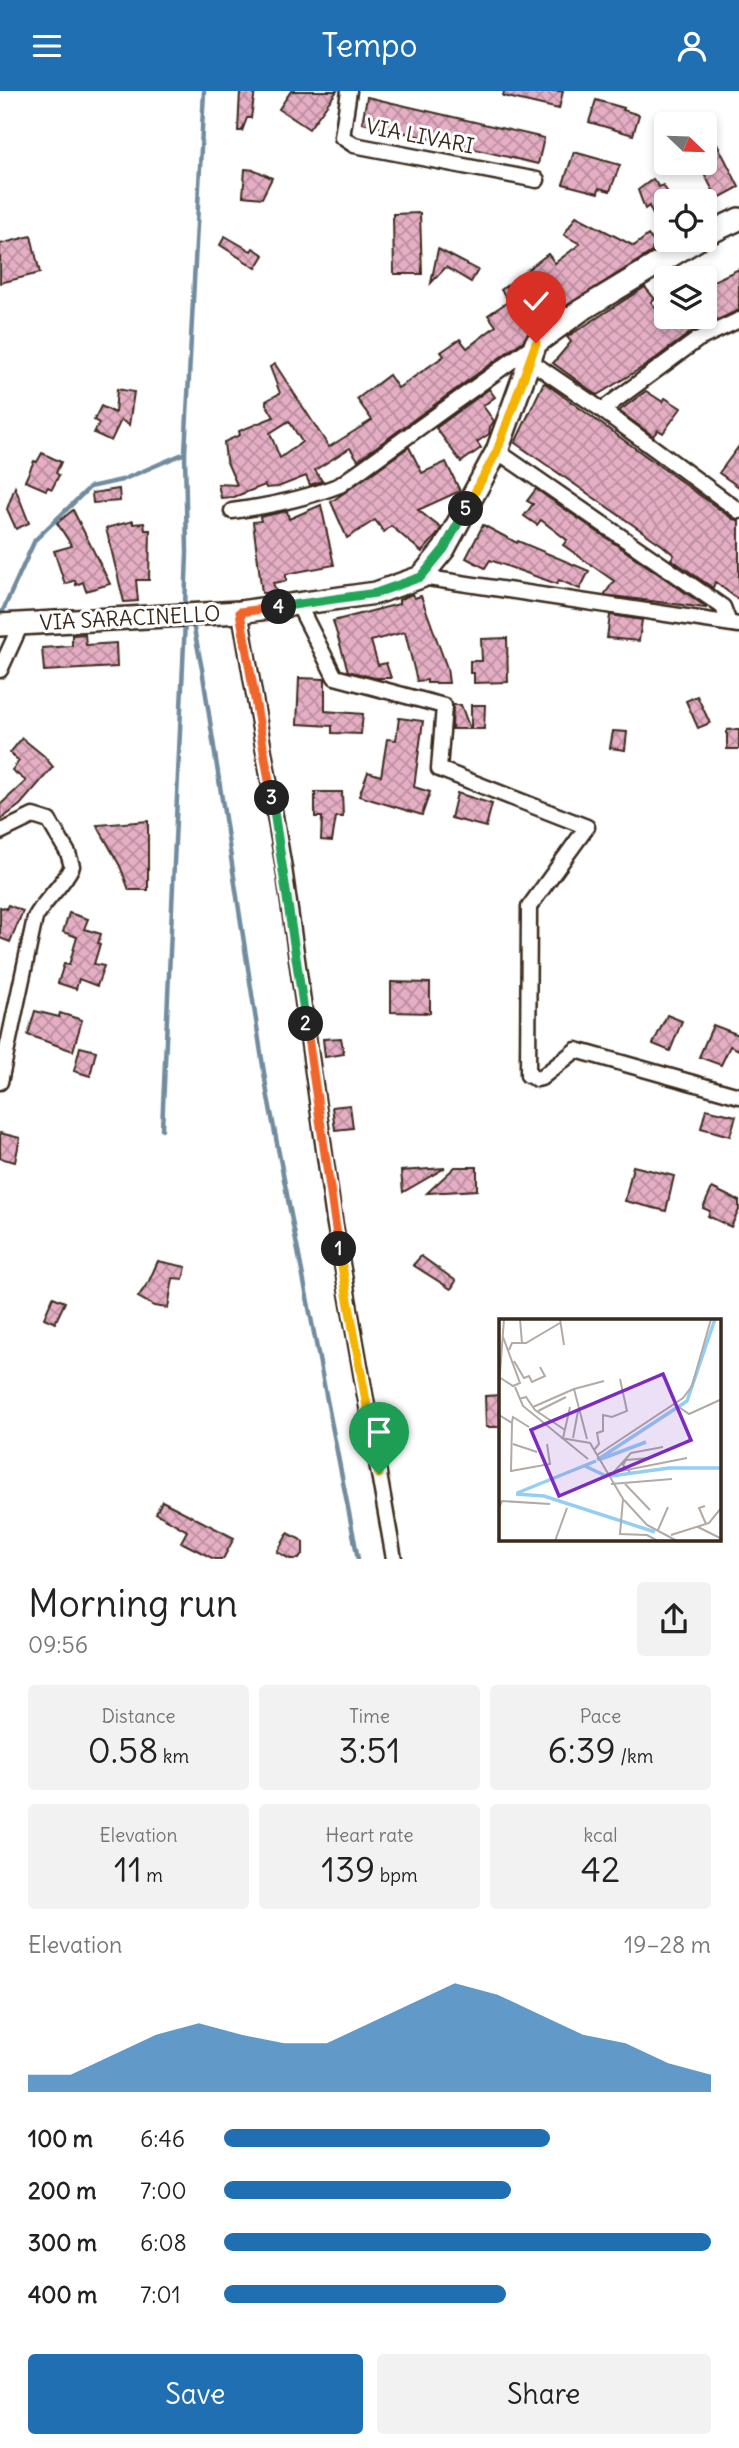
<!DOCTYPE html>
<meta charset="utf-8">
<style>
body{margin:0;font-family:Delius,sans-serif;background:#f2f2f2;color:#222;height:100vh;display:flex;flex-direction:column;font-size:26px;white-space:nowrap}
*{box-sizing:border-box;margin:0}
p{font-size:23px;color:#767676}
.icon{flex:none;width:38px;height:38px;fill:none;stroke:currentColor;stroke-width:2;stroke-linecap:round;stroke-linejoin:round}
.map{position:relative;height:1468px;overflow:hidden}
.details{display:flex;flex-direction:column;background:#fff;flex:1}
.details>*{flex:none}
.needle{width:46px;rotate:113deg}
.fabs{position:absolute;left:654px;top:21px;display:grid;gap:14px}
.fabs a{display:grid;place-items:center;width:63px;height:63px;border-radius:7px;background:#fff;box-shadow:0 4px 10px #0003;font-size:35px}
.pin{position:absolute;display:grid;place-items:center;width:60px;height:60px;color:#fff;margin:-72px -30px;border-radius:50% 50% 50% 0;rotate:-45deg;box-shadow:0 0 7px #0007}
.pin .icon{rotate:45deg}
.km{position:absolute;width:35px;height:35px;margin:-18px;border-radius:50%;background:#222;color:#fff;font-size:19px;line-height:35px;text-align:center}
.round{display:grid;place-items:center;flex:none;width:74px;height:74px;border-radius:7px;background:#f2f2f2}
.overview{display:flex;align-items:center;justify-content:space-between;height:119px;padding:0 28px}
h1{font-size:38px;font-weight:600;line-height:52px}
.figures{display:grid;grid-template-columns:repeat(3,1fr);gap:10px;height:119px;padding:7px 28px}
.figures div{display:grid;align-content:center;border-radius:7px;background:#f2f2f2;text-align:center}
.figures b{font-size:35px;font-weight:600}
.figures small{font-size:19px;font-weight:400}
.figures p{font-size:19px}
.chart{height:196px;padding:14px 28px}
.chart p{display:flex;justify-content:space-between}
.chart svg{width:100%;height:126px;margin-top:7px;fill:#1f6fb2;opacity:.7}
.action{display:flex;gap:14px;margin-top:auto;padding:14px 28px}
.action a{flex:1;height:80px;border-radius:7px;background:#1f6fb2;color:#fff;font-size:28px;font-weight:600;line-height:80px;text-align:center}
.action a+a{background:#f2f2f2;color:#222}
ul{padding:0 28px;list-style:none;font-size:23px}
li{display:grid;grid-template-columns:112px 84px 1fr;align-items:center;height:52px}
li i{height:18px;border-radius:9px;background:#1f6fb2}
header{display:flex;justify-content:space-between;align-items:center;height:91px;padding:0 28px;background:#1f6fb2;color:#fff;font-size:32px;font-weight:600}
.map>svg:first-child{display:block}
.lines{fill:none;stroke-linecap:round;stroke-linejoin:round}
.stream{stroke:#718c9f;stroke-width:4.5}
.building{fill:url(#building-cross-hatch);stroke:#3b2a1e;stroke-width:2;fill-rule:evenodd}
.street-casing{stroke:#3b2a1e;stroke-width:19}
.secondary-casing{stroke:#3b2a1e;stroke-width:26}
.street{stroke:#fff;stroke-width:14}
.secondary{stroke:#fff;stroke-width:21}
.split-1-casing{stroke:#fff;stroke-width:14}
.split-2-casing{stroke:#fff;stroke-width:14}
.split-3-casing{stroke:#fff;stroke-width:14}
.split-4-casing{stroke:#fff;stroke-width:14}
.split-5-casing{stroke:#fff;stroke-width:14}
.split-6-casing{stroke:#fff;stroke-width:14}
.split-1{stroke:#f5b400;stroke-width:9}
.split-2{stroke:#f0652b;stroke-width:9}
.split-3{stroke:#22a559;stroke-width:9}
.split-4{stroke:#f0652b;stroke-width:9}
.split-5{stroke:#22a559;stroke-width:9}
.split-6{stroke:#f5b400;stroke-width:9}
.labels{text-anchor:middle;dominant-baseline:central;stroke-width:6;stroke-linejoin:round;paint-order:stroke}
.street-label{font-size:21px;fill:#3b2a1e;stroke:#fff}
.inset-river{fill:none;stroke:#95cef5;stroke-width:3.5}
.inset-road{fill:none;stroke:#b1aaa5;stroke-width:2}
.view{fill:#7b2cbf;fill-opacity:0.15;stroke:#7b2cbf;stroke-width:3.5}
.inset-edge{fill:none;stroke:#3b2a1e;stroke-width:3.5}
</style>
<header><svg class="icon" aria-label="menu" viewBox="0 0 24 24"><path d="M4 6h16M4 12h16M4 18h16"/></svg>Tempo<svg class="icon" aria-label="person" viewBox="0 0 24 24"><circle cx="12" cy="8" r="4"/><path d="M4 21q1-7 8-7t8 7"/></svg></header>
<div class="map">
<svg width="739" height="1468" viewBox="0 0 739 1468">
<defs>
<pattern id="building-cross-hatch" width="8" height="8" patternUnits="userSpaceOnUse" patternTransform="scale(1.75)"><rect width="8" height="8" fill="#e5aec4"/><path d="M0 0l8 8M0 8l8-8" fill="none" stroke="#bb8e9f"/></pattern>
</defs>
<rect width="100%" height="100%" fill="#fff"/>
<filter id="ink" filterUnits="userSpaceOnUse"><feTurbulence type="fractalNoise" baseFrequency=".0143" numOctaves="2"/><feDisplacementMap in="SourceGraphic" scale="14" xChannelSelector="R" yChannelSelector="G"/><feConvolveMatrix kernelMatrix="1 2 1 2 8 2 1 2 1" color-interpolation-filters="sRGB"/></filter>
<g filter="url(#ink)">
<g class="lines">
<!-- stream -->
<g class="stream">
<path d="M 185,517 L 187,461 L 185,362 L 204,0"/>
<path d="M 0,526 L 35,449 L 90,396 L 122,389 L 185,362"/>
<path d="M 192,528 L 202,578 L 267,1001 L 358,1468"/>
<path d="M 162,1038 L 185,529"/>
</g>
</g>
<!-- building -->
<g class="building">
<path d="M 240,0 L 255,0 L 251,27 L 247,27 L 242,40 L 238,40 Z"/>
<path d="M 291,0 L 337,0 L 309,38 L 279,18 Z"/>
<path d="M 504,0 L 563,0 L 559,18 L 503,5 Z"/>
<path d="M 367,6 L 544,47 L 538,73 L 362,32 Z"/>
<path d="M 596,9 L 624,17 L 623,19 L 639,24 L 633,44 L 589,31 Z"/>
<path d="M 705,29 L 739,96 L 717,108 L 699,72 L 705,72 Z"/>
<path d="M 574,61 L 620,74 L 610,100 L 599,97 L 598,102 L 563,93 Z"/>
<path d="M 245,78 L 255,79 L 272,87 L 262,107 L 243,105 Z"/>
<path d="M 653,88 L 659,96 L 663,94 L 673,110 L 667,110 L 666,152 L 649,115 L 645,118 L 638,99 Z"/>
<path d="M 420,122 L 422,183 L 394,183 L 393,123 Z"/>
<path d="M 576,125 L 634,155 L 648,144 L 657,154 L 652,158 L 653,160 L 552,224 L 539,208 L 518,223 L 531,240 L 523,250 L 358,369 L 350,357 L 315,379 L 322,390 L 310,394 L 306,385 L 278,396 L 266,397 L 265,394 L 234,406 L 221,407 L 218,393 L 237,394 L 226,369 L 224,351 L 240,344 L 239,340 L 274,326 L 266,313 L 266,310 L 280,302 L 270,276 L 275,273 L 329,356 L 372,329 L 357,308 L 389,284 L 398,297 L 444,265 L 441,261 L 460,248 L 467,257 L 496,235 L 488,224 L 509,210 L 501,199 L 548,163 L 555,172 L 580,153 L 564,144 ZM 289,330 L 302,351 L 280,367 L 270,342 Z"/>
<path d="M 31,145 L 40,182 L 0,192 L 0,153 Z"/>
<path d="M 225,145 L 251,160 L 253,157 L 264,164 L 256,177 L 220,154 Z"/>
<path d="M 438,158 L 478,179 L 471,191 L 446,176 L 431,192 Z"/>
<path d="M 739,178 L 739,219 L 691,241 L 648,273 L 597,304 L 553,272 L 571,251 L 567,246 L 645,196 L 655,208 L 651,211 L 663,226 L 705,226 L 705,194 Z"/>
<path d="M 545,292 L 733,428 L 739,429 L 739,509 L 715,491 L 713,497 L 671,468 L 674,464 L 662,454 L 515,352 L 543,293 Z"/>
<path d="M 117,298 L 134,301 L 129,334 L 121,329 L 111,350 L 94,342 L 99,332 L 94,329 L 101,315 L 115,322 Z"/>
<path d="M 489,298 L 495,306 L 483,315 L 494,330 L 490,336 L 489,343 L 477,351 L 481,357 L 461,371 L 436,337 Z"/>
<path d="M 646,300 L 663,311 L 665,307 L 681,317 L 663,342 L 658,339 L 653,345 L 619,320 Z"/>
<path d="M 739,355 L 739,396 L 719,382 Z"/>
<path d="M 409,356 L 422,382 L 446,371 L 460,400 L 418,419 L 441,437 L 437,444 L 422,461 L 391,435 L 384,441 L 375,429 L 347,447 L 331,411 Z"/>
<path d="M 42,362 L 61,371 L 56,382 L 59,384 L 52,398 L 48,396 L 46,399 L 25,390 L 34,370 L 37,371 Z"/>
<path d="M 15,396 L 29,432 L 16,438 L 7,418 Z"/>
<path d="M 119,398 L 120,410 L 93,412 L 92,402 Z"/>
<path d="M 536,398 L 706,516 L 706,517 L 604,504 L 614,490 L 563,454 L 567,449 L 541,429 L 537,434 L 524,425 L 533,413 L 527,410 Z"/>
<path d="M 321,414 L 334,474 L 286,483 L 286,490 L 273,492 L 277,502 L 262,502 L 253,431 L 261,430 L 260,426 L 287,420 L 289,428 Z"/>
<path d="M 73,419 L 110,493 L 86,500 L 83,491 L 76,494 L 75,489 L 65,493 L 54,460 L 72,455 L 57,432 Z"/>
<path d="M 133,430 L 133,433 L 144,432 L 145,439 L 150,439 L 149,489 L 136,489 L 138,510 L 124,511 L 106,437 Z"/>
<path d="M 483,434 L 517,452 L 518,450 L 589,480 L 580,498 L 559,489 L 557,493 L 490,469 L 485,477 L 466,467 Z"/>
<path d="M 412,503 L 414,507 L 421,505 L 447,577 L 449,592 L 427,592 L 427,589 L 417,590 L 405,541 L 371,550 L 378,574 L 386,572 L 391,587 L 375,587 L 348,580 L 333,530 L 399,513 L 399,509 Z"/>
<path d="M 610,524 L 642,529 L 639,550 L 607,547 Z"/>
<path d="M 85,543 L 86,554 L 116,552 L 117,576 L 44,580 L 42,557 L 72,555 L 72,544 Z"/>
<path d="M 507,547 L 508,591 L 474,592 L 474,582 L 470,582 L 470,570 L 482,570 L 481,548 Z"/>
<path d="M 299,587 L 325,588 L 325,620 L 363,623 L 361,643 L 332,642 L 332,635 L 297,633 Z"/>
<path d="M 697,605 L 710,632 L 698,637 L 686,610 Z"/>
<path d="M 453,614 L 461,614 L 470,638 L 452,638 Z"/>
<path d="M 471,614 L 485,614 L 484,638 L 471,638 Z"/>
<path d="M 399,627 L 423,630 L 414,696 L 430,701 L 422,724 L 359,705 L 368,681 L 381,685 L 387,648 L 396,649 Z"/>
<path d="M 739,638 L 739,658 L 727,658 L 727,639 Z"/>
<path d="M 613,640 L 627,641 L 625,659 L 610,657 Z"/>
<path d="M 22,647 L 44,665 L 53,676 L 20,714 L 0,729 L 0,714 L 26,690 L 12,679 L 19,670 L 10,662 Z"/>
<path d="M 315,701 L 342,701 L 343,726 L 336,726 L 332,750 L 321,749 L 322,726 L 315,726 Z"/>
<path d="M 457,702 L 492,713 L 486,736 L 451,727 Z"/>
<path d="M 148,730 L 148,799 L 129,799 L 120,775 L 97,734 Z"/>
<path d="M 8,814 L 23,820 L 10,851 L 0,847 L 0,816 L 6,818 Z"/>
<path d="M 69,822 L 88,828 L 84,838 L 101,843 L 98,852 L 100,853 L 94,873 L 104,875 L 97,895 L 79,888 L 76,898 L 58,892 L 64,873 L 69,874 L 77,846 L 63,841 Z"/>
<path d="M 391,891 L 430,892 L 430,922 L 391,921 Z"/>
<path d="M 35,920 L 59,926 L 60,922 L 82,929 L 73,960 L 28,944 Z"/>
<path d="M 667,924 L 682,930 L 670,960 L 653,953 Z"/>
<path d="M 713,934 L 739,944 L 739,959 L 730,955 L 721,974 L 699,966 Z"/>
<path d="M 341,947 L 344,963 L 325,966 L 323,948 Z"/>
<path d="M 80,956 L 96,960 L 90,985 L 74,980 Z"/>
<path d="M 350,1014 L 353,1037 L 335,1039 L 332,1016 Z"/>
<path d="M 706,1018 L 736,1025 L 730,1045 L 701,1037 Z"/>
<path d="M 0,1042 L 20,1047 L 15,1071 L 0,1067 Z"/>
<path d="M 633,1075 L 674,1085 L 666,1120 L 625,1110 Z"/>
<path d="M 455,1076 L 477,1076 L 477,1099 L 427,1102 Z"/>
<path d="M 445,1077 L 403,1101 L 401,1080 Z"/>
<path d="M 712,1097 L 739,1110 L 739,1119 L 731,1136 L 708,1125 L 710,1120 L 703,1117 Z"/>
<path d="M 421,1165 L 456,1190 L 451,1198 L 413,1174 Z"/>
<path d="M 158,1170 L 186,1176 L 183,1188 L 173,1187 L 168,1217 L 154,1215 L 138,1206 L 149,1190 Z"/>
<path d="M 53,1206 L 65,1211 L 55,1232 L 44,1227 Z"/>
<path d="M 501,1304 L 501,1336 L 486,1336 L 485,1305 Z"/>
<path d="M 162,1410 L 234,1447 L 223,1468 L 214,1468 L 181,1451 L 187,1440 L 156,1422 Z"/>
<path d="M 288,1442 L 303,1450 L 303,1462 L 299,1468 L 290,1468 L 277,1461 Z"/>
</g>
<g class="lines">
<defs>
<g id="street">
<path d="M 349,0 L 342,46 L 354,54 L 537,89"/>
<path d="M 530,270 L 602,319 L 739,420"/>
<path d="M 602,319 L 697,249 L 739,229"/>
<path d="M 497,360 L 723,516 L 729,532"/>
<path d="M 232,420 C 270,415 304,408 340,394 L 535,253"/>
<path d="M 421,486 L 739,534"/>
<path d="M 298,513 L 335,586 L 444,615 L 439,678 L 587,736 L 529,816 L 528,984 L 537,988 L 541,987 L 576,959 L 739,1005"/>
<path d="M 240,521 L 284,777 L 334,1128 L 394,1468"/>
<path d="M 0,579 L 21,533"/>
<path d="M 0,741 L 33,725 L 49,730 L 68,762 L 72,775 C 63,795 45,808 35,827 L 0,991"/>
</g>
<g id="secondary">
<path d="M 705,144 L 739,128"/>
<path d="M 0,534 L 240,521 L 376,502 L 421,486 L 444,458 L 497,360 L 536,252 L 580,220 L 697,149"/>
</g>
</defs>
<!-- street casing -->
<use href="#street" class="street-casing"/>
<!-- secondary casing -->
<use href="#secondary" class="secondary-casing"/>
<!-- street -->
<use href="#street" class="street"/>
<!-- secondary -->
<use href="#secondary" class="secondary"/>
</g>
</g>
<g class="lines" filter="url(#ink)">
<defs>
<path id="split-1" d="M 339,1158 L 379,1383"/>
<path id="split-2" d="M 306,933 L 339,1158"/>
<path id="split-3" d="M 272,707 L 306,933"/>
<path id="split-4" d="M 272,707 L 240,521 L 279,516"/>
<path id="split-5" d="M 279,516 L 376,502 L 421,486 L 444,458 L 466,418"/>
<path id="split-6" d="M 466,418 L 497,360 L 536,252"/>
</defs>
<!-- split-1 casing -->
<use href="#split-1" class="split-1-casing"/>
<!-- split-2 casing -->
<use href="#split-2" class="split-2-casing"/>
<!-- split-3 casing -->
<use href="#split-3" class="split-3-casing"/>
<!-- split-4 casing -->
<use href="#split-4" class="split-4-casing"/>
<!-- split-5 casing -->
<use href="#split-5" class="split-5-casing"/>
<!-- split-6 casing -->
<use href="#split-6" class="split-6-casing"/>
<!-- split-1 -->
<use href="#split-1" class="split-1"/>
<!-- split-2 -->
<use href="#split-2" class="split-2"/>
<!-- split-3 -->
<use href="#split-3" class="split-3"/>
<!-- split-4 -->
<use href="#split-4" class="split-4"/>
<!-- split-5 -->
<use href="#split-5" class="split-5"/>
<!-- split-6 -->
<use href="#split-6" class="split-6"/>
</g>
<g class="labels">
<!-- street labels -->
<g class="street-label">
<text transform="translate(420 45) rotate(11)">VIA LIVARI</text>
<text transform="translate(130 527) rotate(-3)">VIA SARACINELLO</text>
</g>
</g>
<!-- overview -->
<g transform="translate(499 1228)">
<rect width="222" height="222" fill="#fff"/>
<path class="inset-river" d="M 102,140 L 147,123M 98,141 L 188,82 L 216,0M 86,147 L 107,157M 112,157 L 170,149 L 223,149M 18,174 L 97,142M 17,175 L 45,177 L 156,213"/>
<path class="inset-road" d="M 21,0 L 23,24M 61,0 L 65,26M 10,31 L 13,24 L 27,24 L 61,4M 15,42 L 25,59 L 30,57 L 33,63 L 46,57 L 41,48M 0,58 L 14,67 L 21,64 L 4,18M 0,68 L 5,0M 16,68 L 24,87 L 89,140M 20,80 L 27,78 L 36,91 L 66,111M 177,86 L 190,95 L 223,80M 34,88 L 75,70M 39,92 L 67,78M 0,96 L 13,104 L 12,152 L 51,145 L 48,125M 13,103 L 14,98 L 30,108M 62,119 L 91,124 L 124,180 L 121,215 L 148,216 L 159,222M 64,119 L 71,88M 74,119 L 79,92M 88,120 L 75,70 L 105,62M 14,125 L 38,133M 95,131 L 100,125 L 98,114 L 104,112 L 104,96 L 113,98 L 128,92 L 121,60M 98,136 L 184,79 L 193,67 L 212,0M 131,153 L 124,146 L 127,141 L 151,139M 114,154 L 132,134 L 164,128M 107,155 L 188,139M 112,165 L 173,160M 126,165 L 151,191M 125,181 L 148,206 L 178,222M 206,187 L 200,189 L 207,205M 0,189 L 3,182 L 51,185M 199,208 L 223,220M 159,211 L 169,188M 172,216 L 210,204 L 223,188M 56,222 L 68,189"/>
<path class="view" d="M 164,55 L 192,121 L 60,177 L 32,111 Z"/>
<rect width="222" height="222" class="inset-edge"/>
</g>
</svg>
<div class="fabs">
<a><svg class="needle" viewBox="-14 -14 28 28"><path d="M0-13l5 13h-10z" fill="#e53935"/><path d="M0 13l5-13h-10z" fill="#767676"/></svg></a>
<a><svg class="icon" aria-label="locate" viewBox="0 0 24 24"><circle cx="12" cy="12" r="6"/><path d="M12 2v4M12 18v4M2 12h4M18 12h4"/></svg></a>
<a><svg class="icon" aria-label="layers" viewBox="0 0 24 24"><path d="M12 4l9 5-9 5-9-5zM3 14l9 5 9-5"/></svg></a>
</div>
<div class="pin" style="left:379px;top:1383px;background:#1e9e55"><svg class="icon" aria-label="arrive" viewBox="0 0 24 24"><path d="M6 21V4h12l-3 4 3 4H6"/></svg></div>
<div class="pin" style="left:536px;top:252px;background:#d93025"><svg class="icon" aria-label="check" viewBox="0 0 24 24"><path d="M5 12l5 5 9-10"/></svg></div>
<b class="km" style="left:339px;top:1158px">1</b>
<b class="km" style="left:306px;top:933px">2</b>
<b class="km" style="left:272px;top:707px">3</b>
<b class="km" style="left:279px;top:516px">4</b>
<b class="km" style="left:466px;top:418px">5</b>
</div>
<section class="details">
<div class="overview"><div><h1>Morning run</h1><p>09:56</p></div><a class="round"><svg class="icon" aria-label="share" viewBox="0 0 24 24"><path d="M12 15V3M7 8l5-5 5 5M5 13v7h14v-7"/></svg></a></div>
<div class="figures">
<div><p>Distance</p><b>0.58<small> km</small></b></div>
<div><p>Time</p><b>3:51</b></div>
<div><p>Pace</p><b>6:39<small> /km</small></b></div>
</div>
<div class="figures">
<div><p>Elevation</p><b>11<small> m</small></b></div>
<div><p>Heart rate</p><b>139<small> bpm</small></b></div>
<div><p>kcal</p><b>42</b></div>
</div>
<div class="chart"><p><span>Elevation</span>19–28 m</p>
<svg viewBox="0 0 160 44" preserveAspectRatio="none"><path d="M0 44V38L10 38L20 31L30 24L40 20L50 24L60 27L70 27L80 20L90 13L100 6L110 10L120 17L130 24L140 27L150 34L160 38V44z"/></svg>
</div>
<ul>
<li><b>100 m</b>6:46<i style="width:67%"></i></li>
<li><b>200 m</b>7:00<i style="width:59%"></i></li>
<li><b>300 m</b>6:08<i style="width:100%"></i></li>
<li><b>400 m</b>7:01<i style="width:58%"></i></li>
</ul>
<div class="action"><a>Save</a><a>Share</a></div>
</section>
